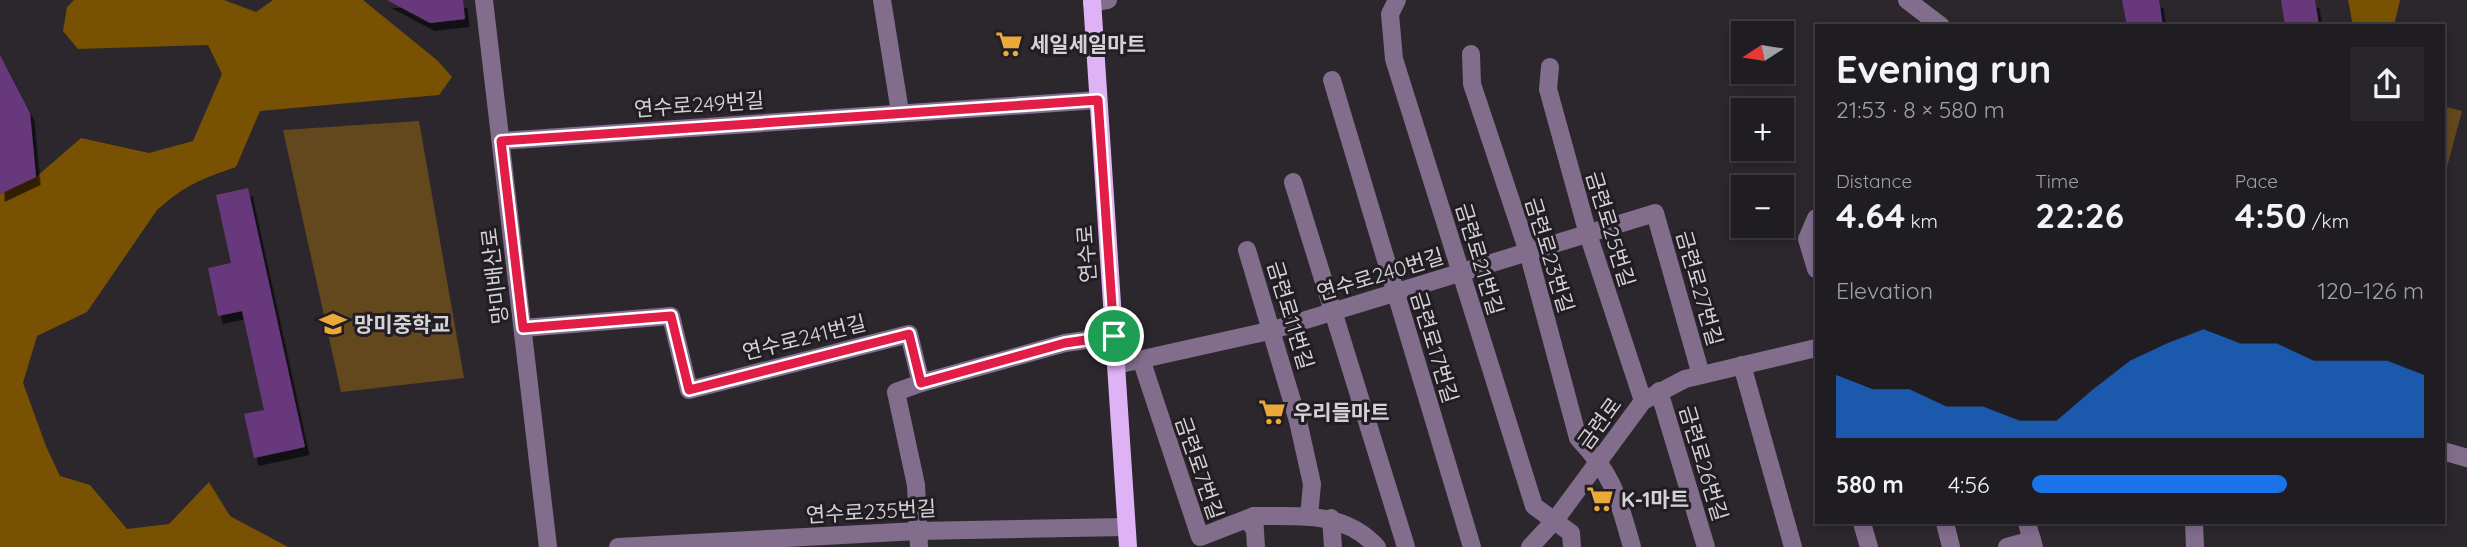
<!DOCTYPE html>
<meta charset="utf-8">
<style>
body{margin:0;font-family:Quicksand,"Noto Sans KR",sans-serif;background:#28262a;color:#f1f3f6;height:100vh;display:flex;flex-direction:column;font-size:26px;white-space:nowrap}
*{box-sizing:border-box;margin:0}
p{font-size:23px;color:#a2a2a5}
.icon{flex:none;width:38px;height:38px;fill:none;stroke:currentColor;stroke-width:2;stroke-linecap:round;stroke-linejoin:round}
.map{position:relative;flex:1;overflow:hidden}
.panel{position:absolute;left:1815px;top:24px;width:630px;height:500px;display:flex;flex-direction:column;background:#201d22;border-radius:0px;box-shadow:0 4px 10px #0003,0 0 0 2px #3d3b40}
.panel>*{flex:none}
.needle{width:46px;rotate:258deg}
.fabs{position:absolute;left:1731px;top:21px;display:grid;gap:14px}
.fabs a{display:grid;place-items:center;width:63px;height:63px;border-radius:0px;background:#201d22;box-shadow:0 4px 10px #0003,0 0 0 2px #3d3b40;font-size:35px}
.pin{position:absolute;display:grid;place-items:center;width:60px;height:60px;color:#fff;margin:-30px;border:4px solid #fff;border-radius:50%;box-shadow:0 2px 7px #0007}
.round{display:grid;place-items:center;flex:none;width:74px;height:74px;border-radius:0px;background:#28262a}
.summary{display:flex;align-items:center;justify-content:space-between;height:119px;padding:0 21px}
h1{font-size:38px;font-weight:700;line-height:52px}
.stats{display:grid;grid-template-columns:repeat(3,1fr);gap:10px;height:119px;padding:7px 21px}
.stats div{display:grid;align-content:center}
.stats b{font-size:35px;font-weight:700}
.stats small{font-size:19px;font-weight:400}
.stats p{font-size:19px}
.chart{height:196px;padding:14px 21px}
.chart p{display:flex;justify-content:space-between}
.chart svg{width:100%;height:126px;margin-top:7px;fill:#1a73e8;opacity:.7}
ul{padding:0 21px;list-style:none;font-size:23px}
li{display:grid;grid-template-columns:112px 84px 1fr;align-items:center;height:52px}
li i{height:18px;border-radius:9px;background:#1a73e8}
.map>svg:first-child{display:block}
.green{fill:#63481d}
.forest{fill:#785102}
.building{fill:#68387d;filter:url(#shadow)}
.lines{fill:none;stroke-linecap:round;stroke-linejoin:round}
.minor{stroke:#836d8d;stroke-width:18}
.major{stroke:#deb2f5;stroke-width:18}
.route-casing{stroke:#fff;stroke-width:14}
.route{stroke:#e11d48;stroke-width:9}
.labels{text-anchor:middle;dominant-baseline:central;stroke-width:6;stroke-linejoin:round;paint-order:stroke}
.poi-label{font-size:21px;font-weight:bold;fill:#d4d2d6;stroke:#211d23;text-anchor:start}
.street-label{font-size:21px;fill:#d4d2d6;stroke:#211d23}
</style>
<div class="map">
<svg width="2467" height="547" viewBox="0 0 2467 547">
<defs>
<filter id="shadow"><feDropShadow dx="4.5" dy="8" stdDeviation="0" flood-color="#0009"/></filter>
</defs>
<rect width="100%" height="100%" fill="#2b272d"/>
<!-- green -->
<g class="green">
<path d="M 2443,106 L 2462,111 L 2443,182 Z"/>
<path d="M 419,121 L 464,378 L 341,392 L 283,130 Z"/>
</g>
<!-- forest -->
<g class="forest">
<path d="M 74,0 L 224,0 L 256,12 L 273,0 L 363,0 L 438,61 L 452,77 L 439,95 L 260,111 L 236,167 C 199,180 187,184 157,210 L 87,312 L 37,336 L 23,383 L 46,446 L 60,476 L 90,485 L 127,529 L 169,524 L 209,482 L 230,516 L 288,547 L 0,547 L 0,194 L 36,177 L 81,138 L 149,153 L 193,141 L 222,74 L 208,45 L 78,49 L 63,31 L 67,7 Z"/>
<path d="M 2348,0 L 2400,0 L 2394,26 L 2353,26 Z"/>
</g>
<!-- building -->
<g class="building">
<path d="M 387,0 L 463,0 L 465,19 L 430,23 Z"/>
<path d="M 2122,0 L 2159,0 L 2163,26 L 2127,26 Z"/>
<path d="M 2281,0 L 2315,0 L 2319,26 L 2285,26 Z"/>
<path d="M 0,55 L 30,113 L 36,177 L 0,194 Z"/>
<path d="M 248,188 L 305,447 L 254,458 L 244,414 L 264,410 L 242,311 L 218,316 L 208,268 L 231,263 L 216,195 Z"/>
</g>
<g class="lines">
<!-- minor -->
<g class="minor">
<path d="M 484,0 L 548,547"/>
<path d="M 882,0 L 900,112"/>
<path d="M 1397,0 L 1390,14 L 1394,59 L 1534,506 L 1571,533 L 1572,547"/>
<path d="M 1907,0 L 1941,26"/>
<path d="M 1092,3 L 1108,0"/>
<path d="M 1471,54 L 1472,84 L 1528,252 L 1578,438 C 1614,476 1618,498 1632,547"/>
<path d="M 1550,67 L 1548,89 L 1588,234 L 1643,401"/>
<path d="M 1332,80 L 1472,547"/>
<path d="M 501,141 L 1098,100"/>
<path d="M 1293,182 L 1406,547"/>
<path d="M 1816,218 L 1807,239 L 1816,269"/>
<path d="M 1247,250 L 1298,421 L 1312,484 L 1309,517"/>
<path d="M 523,328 L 671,316 L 689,390 L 909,334 L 921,383 L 1065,343 L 1114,336"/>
<path d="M 1141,359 L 1200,537 L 1254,516 L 1256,547"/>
<path d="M 1116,365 L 1273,330 L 1655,213 L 1701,375"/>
<path d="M 1742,365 L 1793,547"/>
<path d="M 1659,391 L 1706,547"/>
<path d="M 2443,451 L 2467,458"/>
<path d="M 1331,518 L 1333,547"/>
<path d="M 1862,523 L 1869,547"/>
<path d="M 1945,523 L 1951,547"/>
<path d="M 2027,523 L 2034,547"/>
<path d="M 2194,523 L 2195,547"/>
<path d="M 1252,526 L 1254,516 C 1299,517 1343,510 1377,547"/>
<path d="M 618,547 L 918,531 L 1126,527"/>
<path d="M 919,547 L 916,485 L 896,392 L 921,383"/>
<path d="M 1530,547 L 1556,519 L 1643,401 L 1685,379 L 1816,348"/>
<path d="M 2007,547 L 2032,540"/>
</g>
<!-- major -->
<path class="major" d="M 1092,0 L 1128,547"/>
</g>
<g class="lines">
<defs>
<path id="route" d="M 1098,100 L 1114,336 L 1065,343 L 921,383 L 909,334 L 689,390 L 671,316 L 523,328 L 501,141 Z"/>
</defs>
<!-- route casing -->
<use href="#route" class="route-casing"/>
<!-- route -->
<use href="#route" class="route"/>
</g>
<!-- icons -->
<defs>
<symbol id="supermarket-bare" viewBox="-9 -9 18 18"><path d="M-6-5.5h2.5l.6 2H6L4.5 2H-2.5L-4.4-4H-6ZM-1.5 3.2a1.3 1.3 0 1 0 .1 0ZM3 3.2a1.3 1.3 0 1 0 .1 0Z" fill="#eba93a" stroke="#211d23" stroke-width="2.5" paint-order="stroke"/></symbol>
<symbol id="school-bare" viewBox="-9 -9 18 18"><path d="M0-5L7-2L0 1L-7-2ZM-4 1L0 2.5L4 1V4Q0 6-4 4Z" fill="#eba93a" stroke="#211d23" stroke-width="2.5" paint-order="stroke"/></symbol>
</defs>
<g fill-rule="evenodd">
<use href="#supermarket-bare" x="990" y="25" width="38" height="38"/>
<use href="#school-bare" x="314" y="305" width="38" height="38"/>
<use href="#supermarket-bare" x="1253" y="393" width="38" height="38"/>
<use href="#supermarket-bare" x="1581" y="480" width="38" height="38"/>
</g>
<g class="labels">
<!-- poi labels -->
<g class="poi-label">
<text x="1030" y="44">세일세일마트</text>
<text x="354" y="324">망미중학교</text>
<text x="1293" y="412">우리들마트</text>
<text x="1621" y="499">K-1마트</text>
</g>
<!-- street labels -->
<g class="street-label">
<text transform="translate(699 104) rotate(-4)">연수로249번길</text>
<text transform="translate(1611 229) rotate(73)">금련로25번길</text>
<text transform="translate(1086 254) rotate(-94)">연수로</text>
<text transform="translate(1550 255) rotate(73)">금련로23번길</text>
<text transform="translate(1480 259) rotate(73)">금련로21번길</text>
<text transform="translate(1380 274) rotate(-17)">연수로240번길</text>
<text transform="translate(494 276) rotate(-97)">망미배산로</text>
<text transform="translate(1700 288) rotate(74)">금련로27번길</text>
<text transform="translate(1291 315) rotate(73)">금련로11번길</text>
<text transform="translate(804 337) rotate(-14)">연수로241번길</text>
<text transform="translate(1435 347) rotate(73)">금련로17번길</text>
<text transform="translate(1599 423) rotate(-54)">금련로</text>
<text transform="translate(1704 463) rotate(73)">금련로26번길</text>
<text transform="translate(1200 468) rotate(71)">금련로7번길</text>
<text transform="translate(871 511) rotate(-3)">연수로235번길</text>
</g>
</g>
</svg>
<div class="fabs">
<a><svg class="needle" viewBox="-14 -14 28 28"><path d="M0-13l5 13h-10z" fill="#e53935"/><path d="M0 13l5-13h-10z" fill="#a2a2a5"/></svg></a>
<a>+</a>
<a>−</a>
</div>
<div class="pin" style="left:1114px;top:336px;background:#1e9e55"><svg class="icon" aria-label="arrive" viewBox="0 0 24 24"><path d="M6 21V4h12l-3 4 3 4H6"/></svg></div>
<section class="panel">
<div class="summary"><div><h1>Evening run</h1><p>21:53 · 8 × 580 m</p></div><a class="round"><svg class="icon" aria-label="share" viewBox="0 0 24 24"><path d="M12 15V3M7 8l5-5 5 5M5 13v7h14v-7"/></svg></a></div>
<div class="stats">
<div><p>Distance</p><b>4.64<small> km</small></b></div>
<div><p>Time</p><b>22:26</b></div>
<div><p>Pace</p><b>4:50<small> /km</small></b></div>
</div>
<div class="chart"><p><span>Elevation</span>120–126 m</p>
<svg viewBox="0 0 160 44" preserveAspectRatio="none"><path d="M0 44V22L10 27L20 27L30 33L40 33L50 38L60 38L70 27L80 17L90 11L100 6L110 11L120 11L130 17L140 17L150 17L160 22V44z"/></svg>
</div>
<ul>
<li><b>580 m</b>4:56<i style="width:65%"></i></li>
</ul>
</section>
</div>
